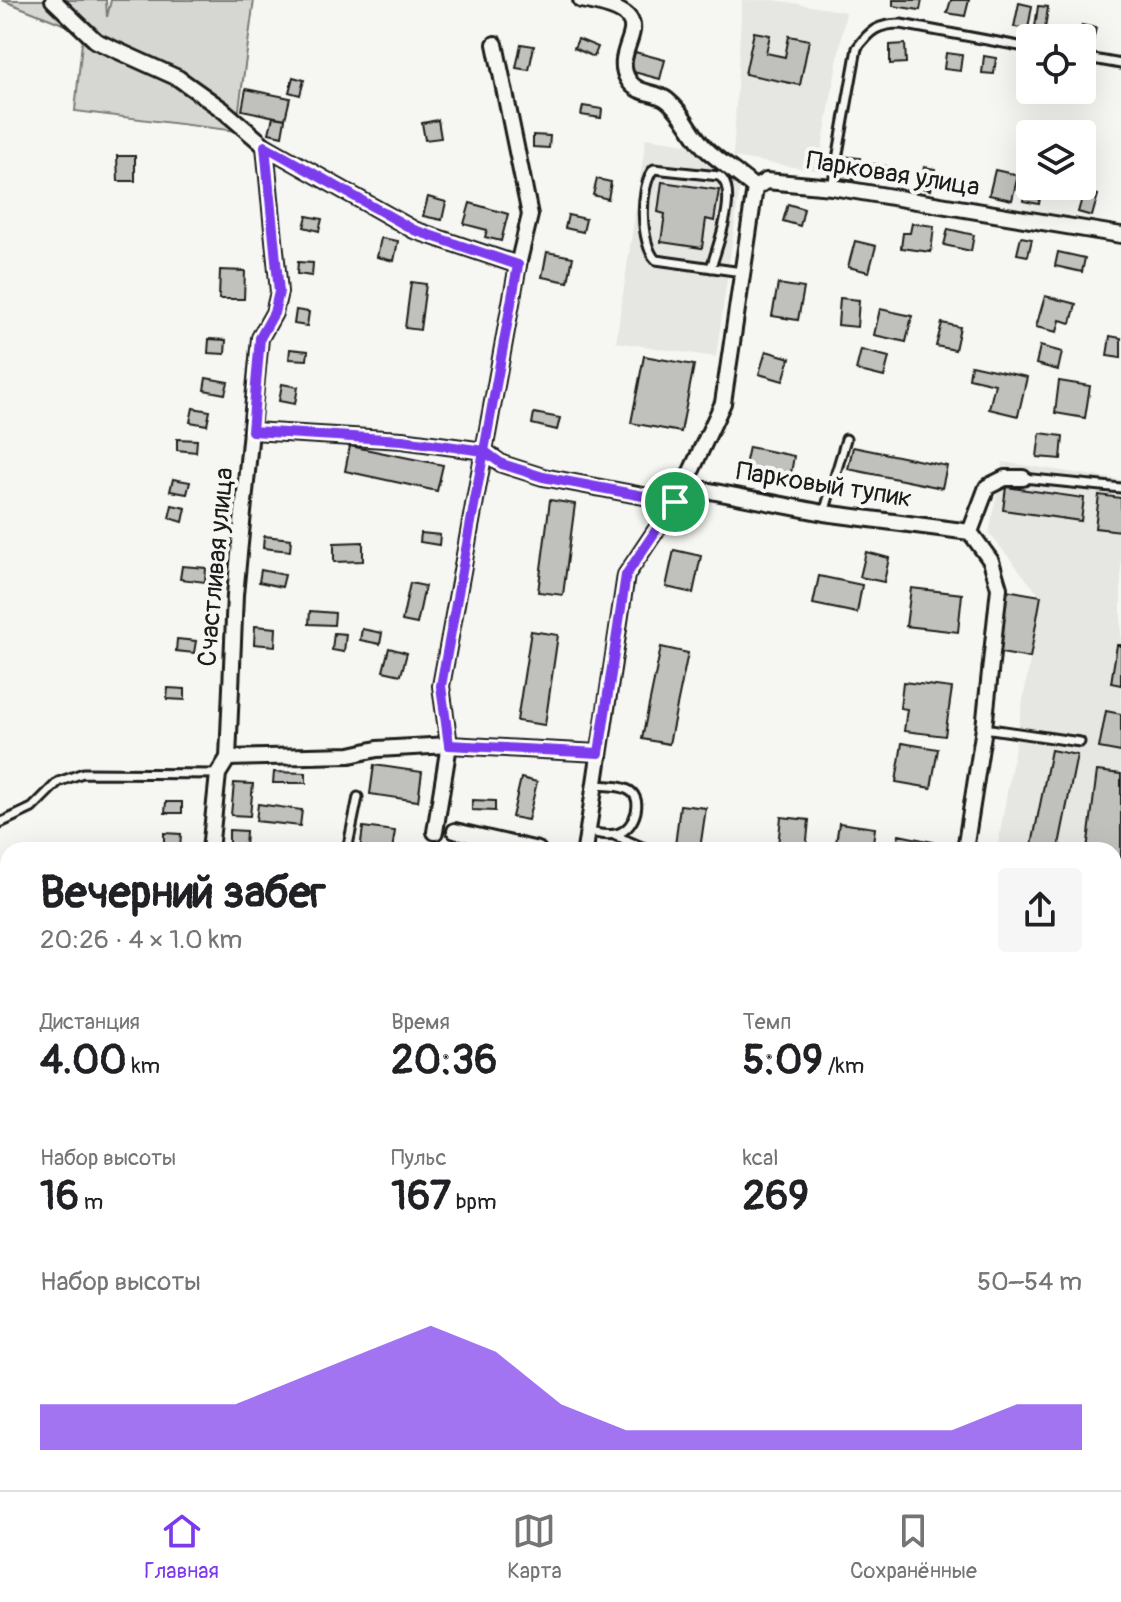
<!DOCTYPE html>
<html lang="ru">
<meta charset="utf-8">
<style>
body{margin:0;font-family:Pangolin,sans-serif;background:#f6f6f6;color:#202124;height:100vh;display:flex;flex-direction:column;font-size:30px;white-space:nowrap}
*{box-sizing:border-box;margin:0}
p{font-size:26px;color:#757577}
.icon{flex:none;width:44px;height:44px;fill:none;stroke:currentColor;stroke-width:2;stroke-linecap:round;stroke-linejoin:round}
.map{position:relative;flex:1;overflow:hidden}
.drawer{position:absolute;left:0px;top:842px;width:1122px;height:648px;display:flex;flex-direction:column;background:#fff;border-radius:24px 24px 0 0;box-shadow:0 8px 32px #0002}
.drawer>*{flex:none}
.controls{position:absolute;left:1016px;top:24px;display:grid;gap:16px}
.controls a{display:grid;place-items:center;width:80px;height:80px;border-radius:8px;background:#fff;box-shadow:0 8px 32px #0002;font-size:40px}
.pin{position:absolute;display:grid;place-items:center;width:68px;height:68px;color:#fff;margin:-34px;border:4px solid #fff;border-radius:50%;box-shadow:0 2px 8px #0007}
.round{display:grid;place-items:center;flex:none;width:84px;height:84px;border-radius:8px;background:#f6f6f6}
.summary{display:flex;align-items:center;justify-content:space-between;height:136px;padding:0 40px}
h1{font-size:44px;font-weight:700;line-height:60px}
.figures{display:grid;grid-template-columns:repeat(3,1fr);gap:12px;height:136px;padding:8px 40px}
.figures div{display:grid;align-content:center}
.figures b{font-size:40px;font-weight:700}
.figures small{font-size:22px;font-weight:400}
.figures p{font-size:22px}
.chart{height:224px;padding:16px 40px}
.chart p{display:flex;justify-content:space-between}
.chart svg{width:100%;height:144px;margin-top:8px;fill:#7c3aed;opacity:.7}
.tabs{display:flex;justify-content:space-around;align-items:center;height:112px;border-top:2px solid #e0e0e0;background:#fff;font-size:22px;color:#757577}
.tabs a{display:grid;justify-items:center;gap:4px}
.tabs .current{color:#7c3aed}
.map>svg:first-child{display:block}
.built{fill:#e6e6e2}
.green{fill:#d6d6d2;stroke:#797977;stroke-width:2}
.building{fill:#c0c0bd;stroke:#1c1c1c;stroke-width:2}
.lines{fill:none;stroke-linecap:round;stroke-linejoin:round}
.service-casing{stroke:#1c1c1c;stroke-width:13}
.minor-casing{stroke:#1c1c1c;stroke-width:20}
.primary-casing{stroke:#1c1c1c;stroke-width:28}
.service{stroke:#f6f6f2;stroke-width:7}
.minor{stroke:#f6f6f2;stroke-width:14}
.primary{stroke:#f6f6f2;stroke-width:22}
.route-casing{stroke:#fff;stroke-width:16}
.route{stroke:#7c3aed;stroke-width:10}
.labels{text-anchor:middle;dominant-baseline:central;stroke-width:8;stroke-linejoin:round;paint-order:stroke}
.street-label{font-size:26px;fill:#1c1c1c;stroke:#f6f6f2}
</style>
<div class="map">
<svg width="1121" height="1490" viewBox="0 0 1121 1490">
<rect width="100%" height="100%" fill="#f6f6f2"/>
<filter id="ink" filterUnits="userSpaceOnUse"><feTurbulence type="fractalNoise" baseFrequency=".0125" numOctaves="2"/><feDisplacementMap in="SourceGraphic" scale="16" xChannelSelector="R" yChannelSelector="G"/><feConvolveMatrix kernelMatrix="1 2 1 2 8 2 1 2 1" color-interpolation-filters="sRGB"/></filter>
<g filter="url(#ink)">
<!-- built -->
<g class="built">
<path d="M 742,0 L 775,0 L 846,12 L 818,171 L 733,157 Z"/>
<path d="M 646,138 L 700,146 L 741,179 L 716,357 L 616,342 Z"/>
<path d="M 1003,462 L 1121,480 L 1121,944 L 1114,943 L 1114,850 L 997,850 L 1041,597 L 989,533 Z"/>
</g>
<!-- green -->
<g class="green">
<path d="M 2,0 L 106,0 L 107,17 L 111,0 L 254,0 L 236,131 L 75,111 L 83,32 Z"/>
<path d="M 333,1482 L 863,1482 L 869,1490 L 293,1490 Z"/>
</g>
<!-- building -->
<g class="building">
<path d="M 893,0 L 922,0 L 920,10 L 893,6 Z"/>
<path d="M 951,0 L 969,0 L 965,16 L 947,13 Z"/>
<path d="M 1019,3 L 1032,6 L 1028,29 L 1014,27 Z"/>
<path d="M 1038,6 L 1048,7 L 1045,29 L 1035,27 Z"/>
<path d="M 1082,25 L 1096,28 L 1092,45 L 1079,38 Z"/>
<path d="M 754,32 L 770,35 L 766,53 L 785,57 L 789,36 L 809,40 L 800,85 L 745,74 Z"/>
<path d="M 578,39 L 598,47 L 594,57 L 574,48 Z"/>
<path d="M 521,44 L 534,46 L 529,70 L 516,68 Z"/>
<path d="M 905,44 L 906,63 L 890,64 L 890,45 Z"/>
<path d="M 635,52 L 665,60 L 660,79 L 630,71 Z"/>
<path d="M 946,53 L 962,55 L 960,71 L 944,69 Z"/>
<path d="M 984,56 L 996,58 L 994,74 L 982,73 Z"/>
<path d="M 293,77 L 304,80 L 300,95 L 289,92 Z"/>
<path d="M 246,89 L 290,98 L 285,119 L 242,110 Z"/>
<path d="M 583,106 L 602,109 L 601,118 L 581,115 Z"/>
<path d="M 273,117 L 285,119 L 282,136 L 269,133 Z"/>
<path d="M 438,120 L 441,138 L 425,140 L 422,123 Z"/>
<path d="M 533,135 L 550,136 L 549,148 L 533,147 Z"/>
<path d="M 117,156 L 135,156 L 135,181 L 118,181 Z"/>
<path d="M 841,156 L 860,158 L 854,180 L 838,178 Z"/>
<path d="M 874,164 L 886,166 L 884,179 L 872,177 Z"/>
<path d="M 924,167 L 935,169 L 930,190 L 919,187 Z"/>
<path d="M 995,170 L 1018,175 L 1012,200 L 989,195 Z"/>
<path d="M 597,179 L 611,182 L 608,199 L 593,195 Z"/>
<path d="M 1026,179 L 1030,179 L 1030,186 L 1042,186 L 1039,204 L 1023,201 Z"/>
<path d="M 662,182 L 719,190 L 714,221 L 706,219 L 702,248 L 661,242 L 665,214 L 658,212 Z"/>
<path d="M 1084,191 L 1098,195 L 1092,216 L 1078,212 Z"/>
<path d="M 428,197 L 446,202 L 442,220 L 423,216 Z"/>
<path d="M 470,203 L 508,214 L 501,241 L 485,237 L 487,230 L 464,224 Z"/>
<path d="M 788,204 L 804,209 L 800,226 L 783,221 Z"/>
<path d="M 568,215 L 586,219 L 583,232 L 565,228 Z"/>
<path d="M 307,216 L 322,219 L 319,231 L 304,227 Z"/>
<path d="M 912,223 L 934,226 L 931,252 L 901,248 L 903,233 L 910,233 Z"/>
<path d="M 948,229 L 974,235 L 971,251 L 944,245 Z"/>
<path d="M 1021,237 L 1032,239 L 1028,256 L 1017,254 Z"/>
<path d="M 381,238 L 398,241 L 394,261 L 377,257 Z"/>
<path d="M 855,241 L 876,246 L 869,272 L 848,267 Z"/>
<path d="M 547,252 L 573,257 L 568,282 L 542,277 Z"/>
<path d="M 1058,252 L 1085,258 L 1082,272 L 1055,266 Z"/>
<path d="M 298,262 L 313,263 L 312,276 L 297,274 Z"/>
<path d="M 220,270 L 245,271 L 244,299 L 219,299 Z"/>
<path d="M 411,282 L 426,284 L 420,330 L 405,328 Z"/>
<path d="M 778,284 L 804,288 L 798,320 L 772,316 Z"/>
<path d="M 1045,296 L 1076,304 L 1071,323 L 1060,320 L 1057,332 L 1036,327 Z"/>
<path d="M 840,298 L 859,300 L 857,327 L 838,325 Z"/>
<path d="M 880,309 L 912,316 L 906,342 L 874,335 Z"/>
<path d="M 296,310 L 309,312 L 307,326 L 294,324 Z"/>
<path d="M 942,323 L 960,327 L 955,350 L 936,346 Z"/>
<path d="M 1110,336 L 1121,338 L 1121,358 L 1107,356 Z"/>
<path d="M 209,339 L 226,340 L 225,354 L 208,353 Z"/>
<path d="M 1040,346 L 1062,352 L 1058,370 L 1036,364 Z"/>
<path d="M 290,349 L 308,351 L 307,360 L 289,359 Z"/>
<path d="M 861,350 L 889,357 L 884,377 L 856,370 Z"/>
<path d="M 766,351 L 790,358 L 783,381 L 759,374 Z"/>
<path d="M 644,356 L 694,365 L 681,432 L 631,423 Z"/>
<path d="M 971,365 L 1027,377 L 1018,416 L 989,409 L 995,384 L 969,378 Z"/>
<path d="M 206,378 L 228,382 L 225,394 L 204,390 Z"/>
<path d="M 1059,381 L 1090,386 L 1085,418 L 1055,413 Z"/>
<path d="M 282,384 L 298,387 L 295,404 L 279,401 Z"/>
<path d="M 193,408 L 210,411 L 207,425 L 190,422 Z"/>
<path d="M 534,413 L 560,418 L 557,430 L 532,424 Z"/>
<path d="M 1040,433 L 1063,436 L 1061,459 L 1037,457 Z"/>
<path d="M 177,439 L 197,440 L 196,452 L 177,450 Z"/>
<path d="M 350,446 L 443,465 L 437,491 L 345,471 Z"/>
<path d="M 749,447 L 794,456 L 790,479 L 744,470 Z"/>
<path d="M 853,447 L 947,466 L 942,488 L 848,469 Z"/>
<path d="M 173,479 L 190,482 L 187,494 L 170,491 Z"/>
<path d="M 1006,487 L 1084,498 L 1081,521 L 1003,510 Z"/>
<path d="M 1099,495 L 1121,498 L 1121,531 L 1095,528 Z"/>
<path d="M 550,500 L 575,504 L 563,595 L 538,592 Z"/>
<path d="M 172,505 L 186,508 L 183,522 L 169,518 Z"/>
<path d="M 421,533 L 440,535 L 439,545 L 420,542 Z"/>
<path d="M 264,536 L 291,539 L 290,551 L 263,548 Z"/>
<path d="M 363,542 L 363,561 L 334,562 L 334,543 Z"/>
<path d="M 674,550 L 701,556 L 693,593 L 666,587 Z"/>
<path d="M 866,552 L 889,558 L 884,582 L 860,577 Z"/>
<path d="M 182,566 L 206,568 L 205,582 L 180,579 Z"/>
<path d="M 261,570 L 285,575 L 282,587 L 259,582 Z"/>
<path d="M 819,576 L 862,585 L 857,613 L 813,604 Z"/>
<path d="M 410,583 L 425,586 L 417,624 L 402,621 Z"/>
<path d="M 911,588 L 962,594 L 958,632 L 906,626 Z"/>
<path d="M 1006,590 L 1041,596 L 1030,658 L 995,652 Z"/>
<path d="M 310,611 L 335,613 L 334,625 L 309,624 Z"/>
<path d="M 255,626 L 276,628 L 275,646 L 254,644 Z"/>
<path d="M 362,629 L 382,633 L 380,644 L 360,640 Z"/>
<path d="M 531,631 L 558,635 L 545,725 L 517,721 Z"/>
<path d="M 334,633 L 346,634 L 344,652 L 332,650 Z"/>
<path d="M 177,639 L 196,641 L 194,653 L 176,651 Z"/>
<path d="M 1117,645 L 1121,645 L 1121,685 L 1111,683 Z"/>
<path d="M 661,647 L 688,653 L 669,744 L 642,739 Z"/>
<path d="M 389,648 L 407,653 L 401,675 L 383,671 Z"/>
<path d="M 903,682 L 952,688 L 945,736 L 904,731 L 907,709 L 900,708 Z"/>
<path d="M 168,688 L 185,689 L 185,700 L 167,699 Z"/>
<path d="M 1106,711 L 1121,714 L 1121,752 L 1099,748 Z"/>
<path d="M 902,743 L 938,749 L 931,788 L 896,782 Z"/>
<path d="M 1051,750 L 1077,755 L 1058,850 L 1031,850 Z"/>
<path d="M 374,765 L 422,772 L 418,801 L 370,794 Z"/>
<path d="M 1097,771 L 1121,774 L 1121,873 L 1114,872 L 1114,850 L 1087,850 Z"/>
<path d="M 274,772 L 306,773 L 306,783 L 273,783 Z"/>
<path d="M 521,778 L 537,782 L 528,820 L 512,817 Z"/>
<path d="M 234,783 L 253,784 L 250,816 L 231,815 Z"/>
<path d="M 472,800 L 495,801 L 495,811 L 472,810 Z"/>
<path d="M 166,802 L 182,802 L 182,813 L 165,813 Z"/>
<path d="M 258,804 L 302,810 L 300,826 L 256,821 Z"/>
<path d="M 680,805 L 706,808 L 700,849 L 675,846 Z"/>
<path d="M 781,817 L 809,820 L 806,850 L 778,846 Z"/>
<path d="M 839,823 L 875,828 L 872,850 L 835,850 Z"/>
<path d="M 363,827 L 395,831 L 392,850 L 360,850 Z"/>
<path d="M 229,830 L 246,831 L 245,849 L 229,848 Z"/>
<path d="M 164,833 L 181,834 L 180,850 L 164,849 Z"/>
<path d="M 899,835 L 933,842 L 931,850 L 896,850 Z"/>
<path d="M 1114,894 L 1121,896 L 1121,924 L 1114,922 Z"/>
<rect x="0" y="1068" width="8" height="20"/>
<path d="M 1121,1105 L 1121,1130 L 1114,1131 L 1114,1106 Z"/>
<rect x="0" y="1154" width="8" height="21"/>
<rect x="0" y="1189" width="8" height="26"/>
<path d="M 8,1243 L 8,1266 L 0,1267 L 0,1244 Z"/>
</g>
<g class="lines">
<defs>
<g id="service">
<path d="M 1082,57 L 1121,64"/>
<path d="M 832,187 L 857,48 C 870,30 878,24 901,24 L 1030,48"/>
<path d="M 711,268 C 717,247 740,189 719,176 L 654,169 C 639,185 640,245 656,260 L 742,272"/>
<path d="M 1023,478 L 1121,488"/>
<path d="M 824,513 L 846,439"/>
<path d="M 984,728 L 1080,742"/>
<path d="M 0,823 L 32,808 L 58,782 L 83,773 L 218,774"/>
<path d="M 588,832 C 597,833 609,837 619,833 C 635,828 646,796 626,789 C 617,785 604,786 594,785"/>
<path d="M 614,835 L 649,850"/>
<path d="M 347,850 L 358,797"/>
<path d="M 0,1299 L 8,1298"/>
<path d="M 0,1323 L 8,1359"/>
</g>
<g id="minor">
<path d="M 53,0 L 96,41 L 178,78 L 223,110 L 265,146 L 414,230 L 518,265"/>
<path d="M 581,0 C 676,16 605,45 629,81 C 638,95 656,91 667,100 C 684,113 691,134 706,149 C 721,163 739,174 755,188"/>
<path d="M 755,188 L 766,181 L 832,187 L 1121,235"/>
<path d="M 252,431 L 402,440 L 484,451 L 502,464 L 543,477 L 675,502 L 680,495 L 705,490 L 824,513 L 970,532"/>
<path d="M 680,495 L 723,403 L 755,188"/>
<path d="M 228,758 L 350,755 L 377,749 L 449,745 L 599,753"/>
<path d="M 455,831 L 538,850"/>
<path d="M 435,832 L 449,745 L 441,686 L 518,265 L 530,215 L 495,44"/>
<path d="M 210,850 L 218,774 L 228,758 L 235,595 L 260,338 L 274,313 L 279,292 L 265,146"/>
<path d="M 585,850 L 626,575 L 675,502"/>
<path d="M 965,850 L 984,728 L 999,588 L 991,561 L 970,532 L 987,487 L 1005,478 L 1023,478"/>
<path d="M 0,1393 L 8,1392"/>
</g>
<g id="primary">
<path d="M 1114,1253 L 1121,1251"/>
<path d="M 128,1490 L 170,1482"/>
</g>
</defs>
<!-- service casing -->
<use href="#service" class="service-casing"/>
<!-- minor casing -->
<use href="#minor" class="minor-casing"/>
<!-- primary casing -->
<use href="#primary" class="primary-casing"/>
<!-- service -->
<use href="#service" class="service"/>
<!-- minor -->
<use href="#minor" class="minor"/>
<!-- primary -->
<use href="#primary" class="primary"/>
</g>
</g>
<g class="lines" filter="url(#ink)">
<defs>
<path id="route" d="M 675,502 L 543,477 L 502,464 L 484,451 L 402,440 L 252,431 L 260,338 L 274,313 L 279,292 L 265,146 L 414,230 L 518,265 L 441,686 L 449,745 L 599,753 L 626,575 L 675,502"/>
</defs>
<!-- route casing -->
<use href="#route" class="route-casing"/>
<!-- route -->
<use href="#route" class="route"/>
</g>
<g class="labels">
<!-- street labels -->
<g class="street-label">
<text transform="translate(893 174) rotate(9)">Парковая улица</text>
<text transform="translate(824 485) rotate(9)">Парковый тупик</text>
<text transform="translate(216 567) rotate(-85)">Счастливая улица</text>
</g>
</g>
</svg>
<div class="controls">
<a><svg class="icon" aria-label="locate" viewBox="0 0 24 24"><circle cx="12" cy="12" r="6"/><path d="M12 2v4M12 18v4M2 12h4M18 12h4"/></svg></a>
<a><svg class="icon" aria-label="layers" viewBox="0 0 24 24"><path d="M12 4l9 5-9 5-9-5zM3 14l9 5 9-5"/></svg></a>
</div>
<div class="pin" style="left:675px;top:502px;background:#1e9e55"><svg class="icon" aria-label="arrive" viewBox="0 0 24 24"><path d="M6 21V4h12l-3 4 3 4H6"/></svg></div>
<section class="drawer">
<div class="summary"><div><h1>Вечерний забег</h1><p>20:26 · 4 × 1.0 km</p></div><a class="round"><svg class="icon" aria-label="share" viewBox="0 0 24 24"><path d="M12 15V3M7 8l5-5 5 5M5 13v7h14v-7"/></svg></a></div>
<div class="figures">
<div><p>Дистанция</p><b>4.00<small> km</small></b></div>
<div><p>Время</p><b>20:36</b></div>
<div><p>Темп</p><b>5:09<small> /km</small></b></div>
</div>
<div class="figures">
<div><p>Набор высоты</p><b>16<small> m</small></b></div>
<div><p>Пульс</p><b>167<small> bpm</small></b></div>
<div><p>kcal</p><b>269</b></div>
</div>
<div class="chart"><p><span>Набор высоты</span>50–54 m</p>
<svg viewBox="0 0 160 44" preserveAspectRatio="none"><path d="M0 44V30L10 30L20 30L30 30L40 22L50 14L60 6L70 14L80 30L90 38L100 38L110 38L120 38L130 38L140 38L150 30L160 30V44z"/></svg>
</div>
</section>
</div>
<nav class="tabs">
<a class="current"><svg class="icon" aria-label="home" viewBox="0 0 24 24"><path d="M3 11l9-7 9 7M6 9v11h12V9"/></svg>Главная</a>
<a><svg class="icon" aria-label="map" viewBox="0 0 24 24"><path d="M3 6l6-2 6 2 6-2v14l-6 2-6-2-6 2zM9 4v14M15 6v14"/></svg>Карта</a>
<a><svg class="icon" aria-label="saved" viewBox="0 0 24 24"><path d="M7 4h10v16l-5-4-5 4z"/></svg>Сохранённые</a>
</nav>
